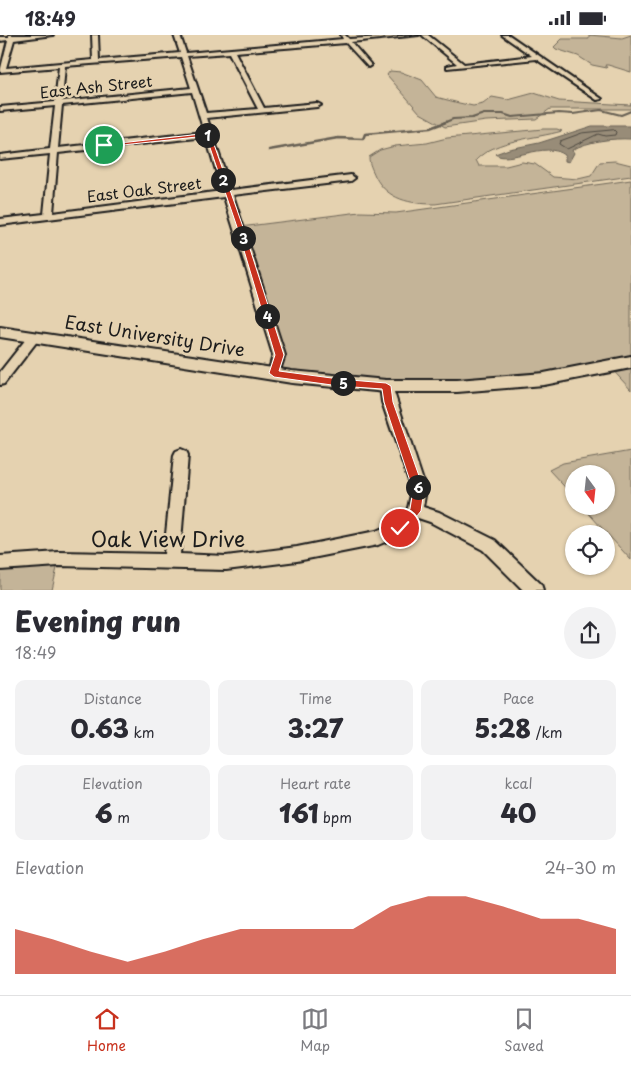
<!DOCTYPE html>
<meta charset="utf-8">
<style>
body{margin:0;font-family:"Playpen Sans",sans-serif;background:#f2f2f3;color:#2b2b33;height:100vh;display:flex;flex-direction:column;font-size:19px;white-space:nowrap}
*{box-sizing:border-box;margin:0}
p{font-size:16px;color:#7c7c81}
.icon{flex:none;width:28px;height:28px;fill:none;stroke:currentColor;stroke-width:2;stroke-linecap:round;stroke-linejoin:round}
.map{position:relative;height:555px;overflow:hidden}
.sheet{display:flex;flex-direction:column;background:#fff;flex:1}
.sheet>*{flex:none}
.needle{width:32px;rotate:165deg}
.buttons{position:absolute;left:565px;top:430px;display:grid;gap:10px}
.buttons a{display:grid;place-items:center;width:50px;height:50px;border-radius:50%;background:#fff;box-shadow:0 1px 4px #0004;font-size:25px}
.pin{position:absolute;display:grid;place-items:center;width:42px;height:42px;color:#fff;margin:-21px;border:2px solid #fff;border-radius:50%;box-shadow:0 1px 5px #0007}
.km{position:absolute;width:25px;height:25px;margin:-12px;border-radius:50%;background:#222;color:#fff;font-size:14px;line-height:25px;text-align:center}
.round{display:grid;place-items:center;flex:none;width:52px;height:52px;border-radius:26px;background:#f2f2f3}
.headline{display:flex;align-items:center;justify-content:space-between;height:85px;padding:0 15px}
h1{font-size:28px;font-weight:800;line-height:38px}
.metrics{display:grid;grid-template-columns:repeat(3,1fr);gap:8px;height:85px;padding:5px 15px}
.metrics div{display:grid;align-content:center;border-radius:10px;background:#f2f2f3;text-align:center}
.metrics b{font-size:25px;font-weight:800}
.metrics small{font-size:14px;font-weight:400}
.metrics p{font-size:14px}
.chart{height:140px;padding:10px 15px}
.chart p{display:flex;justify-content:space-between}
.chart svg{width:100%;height:90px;margin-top:5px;fill:#c8321e;opacity:.7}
.status{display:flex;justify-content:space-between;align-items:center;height:35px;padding:0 25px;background:#fff;direction:ltr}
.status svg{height:14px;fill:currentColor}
.dock{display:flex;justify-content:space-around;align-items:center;height:70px;border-top:1px solid #e1e1e2;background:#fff;font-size:14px;color:#7c7c81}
.dock a{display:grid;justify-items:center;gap:2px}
.dock .selected{color:#c8321e}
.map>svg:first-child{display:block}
.green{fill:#c4b498;stroke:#70685a}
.water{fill:#988c78;stroke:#665f53}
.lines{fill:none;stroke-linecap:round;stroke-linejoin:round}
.shore{stroke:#4e4941;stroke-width:1}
.stream-far1{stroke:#665f53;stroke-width:2}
.stream{stroke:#665f53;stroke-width:2.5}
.minor-casing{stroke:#1c1c1c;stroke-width:4}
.secondary-casing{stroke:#1c1c1c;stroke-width:4}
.minor{fill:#e5d2b0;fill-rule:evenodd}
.secondary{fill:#e5d2b0;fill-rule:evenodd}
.route{fill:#c8321e;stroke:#fff}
.labels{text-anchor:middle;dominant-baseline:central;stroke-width:5;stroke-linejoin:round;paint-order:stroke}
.far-street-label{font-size:15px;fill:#1c1c1c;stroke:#e5d2b0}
.street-label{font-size:18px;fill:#1c1c1c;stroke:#e5d2b0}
.near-street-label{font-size:21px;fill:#1c1c1c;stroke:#e5d2b0}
</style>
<div class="status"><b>18:49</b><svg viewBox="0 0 49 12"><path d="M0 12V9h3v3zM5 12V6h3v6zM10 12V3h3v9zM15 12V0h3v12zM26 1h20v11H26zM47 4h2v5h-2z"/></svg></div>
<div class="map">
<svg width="631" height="555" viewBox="0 0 631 555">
<rect width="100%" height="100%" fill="#e5d2b0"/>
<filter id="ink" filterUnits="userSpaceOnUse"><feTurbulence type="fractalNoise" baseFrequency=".02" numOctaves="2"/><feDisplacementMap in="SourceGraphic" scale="10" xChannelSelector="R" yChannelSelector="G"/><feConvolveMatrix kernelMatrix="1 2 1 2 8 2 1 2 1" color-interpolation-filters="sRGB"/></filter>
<g filter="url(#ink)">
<!-- green -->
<g class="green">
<path d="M 589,0 L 622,3 L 631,0 L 631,37 L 608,30 L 605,30 L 607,33 L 592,30 L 578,21 L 556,14 L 554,12 L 562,4 L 589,4 Z"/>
<path d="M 390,36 L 401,37 L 422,45 L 436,62 L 459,68 L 473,71 L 483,69 L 492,62 L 508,65 L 534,58 L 559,66 L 630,70 L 631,68 L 631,74 L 550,74 L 536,84 L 486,86 L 445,92 L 420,78 L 387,40 Z"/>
<path d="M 543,94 L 557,94 L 562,96 C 535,104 496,104 476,125 L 479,131 L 506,131 L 522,127 L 535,129 L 553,142 L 578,144 L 591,141 L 600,127 L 615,126 L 631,130 L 631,141 L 435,169 C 411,169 387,165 375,141 C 372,134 369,129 369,122 L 380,115 L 395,111 L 427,108 L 447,103 Z"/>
<path d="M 631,145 L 631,355 L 609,331 L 480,350 L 292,342 L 277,332 L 240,192 L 360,177 L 396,178 Z"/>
<path d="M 631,416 L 631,525 L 582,471 L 606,471 L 606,439 L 574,439 L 574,462 L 549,435 L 563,428 Z"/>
<path d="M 59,524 L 52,555 L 0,555 L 0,529 Z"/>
</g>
<!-- water -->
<path class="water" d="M 592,91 L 631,91 L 631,104 C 613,103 588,106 572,115 L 574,118 L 569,127 L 565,126 L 565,120 C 545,105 508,130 495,119 L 509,114 L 539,108 Z"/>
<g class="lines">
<!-- shore -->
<path class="shore" d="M 614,95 L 616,97 L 615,100 L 605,101 L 598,99 L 567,114 L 559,109 L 560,106 L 582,98 Z"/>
<!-- stream-far1 -->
<path class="stream-far1" d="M 443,88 L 453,84 L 472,83 L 484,79 L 503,79 L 512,82 L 559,78 L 573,79 L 601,75 L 621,80 L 631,76"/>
<!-- stream -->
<path class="stream" d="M 269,115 L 338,103 L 363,104 L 365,99 L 430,93 L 446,87"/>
<defs>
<g id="minor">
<path d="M 9,0 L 53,0 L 14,5 L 6,33 L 93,25 L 92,0 L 98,0 L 99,25 L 180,18 L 174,0 L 180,0 L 186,18 L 343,4 L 341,0 L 345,0 L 349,4 L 419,0 L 351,7 L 371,30 L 368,32 L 346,8 L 235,17 L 264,73 L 317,68 L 321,70 L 317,72 L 207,83 L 231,155 L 351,140 L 355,143 L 351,146 L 233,160 L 285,320 L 278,341 L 270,341 L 268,338 L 273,320 L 224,162 L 0,190 L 0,184 L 44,179 L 50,119 L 0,124 L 0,120 L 50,114 L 55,71 L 0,76 L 0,72 L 55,67 L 59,32 L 0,37 L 8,5 L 0,6 L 0,2 L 9,2 ZM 229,18 L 258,74 L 206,78 L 187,21 ZM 181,22 L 191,53 L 62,66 L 65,31 ZM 192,57 L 204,97 L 58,113 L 62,70 ZM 206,102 L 222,156 L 53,178 L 58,118 Z"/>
<path d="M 422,0 L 428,0 L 464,29 L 532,21 L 502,0 L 509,0 L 602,64 L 597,65 L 536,24 L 447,33 L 447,31 L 457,29 Z"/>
<path d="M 34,298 L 40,302 L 38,305 L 4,349 L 0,350 L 0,337 L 30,299 Z"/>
<path d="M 386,346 L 391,348 L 426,455 L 423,472 L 439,477 L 495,505 L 541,549 L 543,555 L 523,555 L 483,515 L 430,487 L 418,483 L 406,498 L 378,510 L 297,526 L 226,535 L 59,531 L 0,535 L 0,521 L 59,517 L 164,519 L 174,420 L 176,416 L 181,414 L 186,416 L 188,420 L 180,519 L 226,521 L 297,512 L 376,496 L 394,488 L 408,473 L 412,455 L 382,367 L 380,351 L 381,348 Z"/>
</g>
<path id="secondary" d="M 0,292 L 292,336 L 386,345 L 457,345 L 544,338 L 631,321 L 631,333 L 544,350 L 457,357 L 386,357 L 292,348 L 0,302 Z"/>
</defs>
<!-- minor casing -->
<use href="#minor" class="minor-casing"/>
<!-- secondary casing -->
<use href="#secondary" class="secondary-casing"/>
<!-- minor -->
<use href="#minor" class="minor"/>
<!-- secondary -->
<use href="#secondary" class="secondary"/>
</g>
</g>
<!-- route -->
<path class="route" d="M 210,98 L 243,192 L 284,320 L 279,336 L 339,344 L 386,348 L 391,351 L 393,367 L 424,455 L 421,476 L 404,497 L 396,497 L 394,493 L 410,474 L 413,455 L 384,367 L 382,354 L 339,351 L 274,342 L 269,338 L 275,320 L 237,192 L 206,101 L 104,112 L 102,110 Z"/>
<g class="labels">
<!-- far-street labels -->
<g class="far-street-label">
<text transform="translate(96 51) rotate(-6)">East Ash Street</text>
<text transform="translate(144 154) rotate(-7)">East Oak Street</text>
</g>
<!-- street labels -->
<g class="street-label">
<text transform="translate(155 300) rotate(9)">East University Drive</text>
</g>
<!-- near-street labels -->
<g class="near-street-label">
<text x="168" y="503">Oak View Drive</text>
</g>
</g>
</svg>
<div class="buttons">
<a><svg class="needle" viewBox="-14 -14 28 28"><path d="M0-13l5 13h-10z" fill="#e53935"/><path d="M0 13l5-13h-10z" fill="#7c7c81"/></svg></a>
<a><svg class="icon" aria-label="locate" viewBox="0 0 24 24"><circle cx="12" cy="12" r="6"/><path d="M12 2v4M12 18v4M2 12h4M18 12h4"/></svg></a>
</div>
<div class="pin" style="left:104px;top:110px;background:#1e9e55"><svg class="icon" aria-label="arrive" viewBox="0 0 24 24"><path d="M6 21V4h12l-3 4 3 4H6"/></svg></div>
<div class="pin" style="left:400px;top:493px;background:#d93025"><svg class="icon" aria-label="check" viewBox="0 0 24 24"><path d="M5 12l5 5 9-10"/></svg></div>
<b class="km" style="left:207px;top:100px">1</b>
<b class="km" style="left:223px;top:145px">2</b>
<b class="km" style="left:243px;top:203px">3</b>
<b class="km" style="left:267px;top:281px">4</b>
<b class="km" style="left:343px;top:348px">5</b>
<b class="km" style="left:418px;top:452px">6</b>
</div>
<section class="sheet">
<div class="headline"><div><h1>Evening run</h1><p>18:49</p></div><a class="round"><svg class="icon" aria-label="share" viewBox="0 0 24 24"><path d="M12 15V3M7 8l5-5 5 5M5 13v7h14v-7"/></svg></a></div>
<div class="metrics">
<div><p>Distance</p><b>0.63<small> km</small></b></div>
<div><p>Time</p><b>3:27</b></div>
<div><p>Pace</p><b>5:28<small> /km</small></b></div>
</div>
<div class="metrics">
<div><p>Elevation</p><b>6<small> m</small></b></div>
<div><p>Heart rate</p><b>161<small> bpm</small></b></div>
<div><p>kcal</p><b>40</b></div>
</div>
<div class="chart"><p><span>Elevation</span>24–30 m</p>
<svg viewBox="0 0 160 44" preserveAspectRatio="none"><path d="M0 44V22L10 27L20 33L30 38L40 33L50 27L60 22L70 22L80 22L90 22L100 11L110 6L120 6L130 11L140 17L150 17L160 22V44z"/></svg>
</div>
</section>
<nav class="dock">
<a class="selected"><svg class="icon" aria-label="home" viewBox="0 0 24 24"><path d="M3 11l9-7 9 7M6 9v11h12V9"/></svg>Home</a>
<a><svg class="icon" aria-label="map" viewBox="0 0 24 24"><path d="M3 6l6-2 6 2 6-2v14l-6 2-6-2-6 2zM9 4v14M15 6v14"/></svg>Map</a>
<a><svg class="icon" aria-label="saved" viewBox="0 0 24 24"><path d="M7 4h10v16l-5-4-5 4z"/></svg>Saved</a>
</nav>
